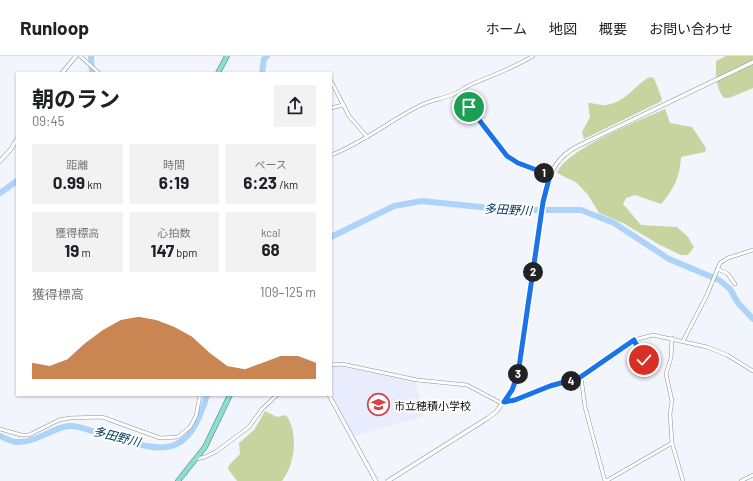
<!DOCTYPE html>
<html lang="ja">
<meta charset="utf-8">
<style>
body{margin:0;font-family:Barlow,"Noto Sans JP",sans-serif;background:#f2f2f2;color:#202124;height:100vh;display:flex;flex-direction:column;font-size:15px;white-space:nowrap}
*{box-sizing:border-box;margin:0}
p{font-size:13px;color:#757577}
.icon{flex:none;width:22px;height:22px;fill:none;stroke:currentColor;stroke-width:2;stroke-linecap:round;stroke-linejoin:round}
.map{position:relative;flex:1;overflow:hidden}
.details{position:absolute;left:16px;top:16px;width:316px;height:324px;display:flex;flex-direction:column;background:#fff;border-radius:0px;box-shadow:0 1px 3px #0004}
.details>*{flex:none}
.pin{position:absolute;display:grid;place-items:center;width:34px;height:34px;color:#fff;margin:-17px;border:2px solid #fff;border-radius:50%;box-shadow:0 1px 4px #0007}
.km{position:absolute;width:20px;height:20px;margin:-10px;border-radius:50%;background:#222;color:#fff;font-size:11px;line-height:20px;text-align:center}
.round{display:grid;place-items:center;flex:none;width:42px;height:42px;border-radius:0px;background:#f2f2f2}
.overview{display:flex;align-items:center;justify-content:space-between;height:68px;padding:0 16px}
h1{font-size:22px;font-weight:700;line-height:30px}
.figures{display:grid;grid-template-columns:repeat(3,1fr);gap:6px;height:68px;padding:4px 16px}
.figures div{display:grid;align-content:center;border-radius:0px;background:#f2f2f2;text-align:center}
.figures b{font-size:17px;font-weight:700}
.figures small{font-size:11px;font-weight:400}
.figures p{font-size:11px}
.chart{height:112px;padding:8px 16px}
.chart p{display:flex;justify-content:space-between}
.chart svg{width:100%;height:72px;margin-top:4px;fill:#b45309;opacity:.7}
header{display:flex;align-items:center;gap:24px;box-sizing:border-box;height:56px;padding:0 20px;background:#fff;border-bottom:1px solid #e0e0e0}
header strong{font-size:19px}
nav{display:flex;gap:22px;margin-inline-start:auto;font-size:14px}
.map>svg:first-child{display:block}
.built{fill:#e8ecfc}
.green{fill:#c8d4a0}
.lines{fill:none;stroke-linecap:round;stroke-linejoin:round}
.river{stroke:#add4f8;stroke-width:6}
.minor-casing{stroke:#8e9198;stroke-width:4}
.tertiary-casing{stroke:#8e9198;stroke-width:4.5}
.primary-casing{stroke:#33857b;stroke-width:5.5}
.minor{stroke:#fff;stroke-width:3}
.tertiary{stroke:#fff;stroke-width:3.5}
.primary{stroke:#91dcd2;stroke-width:4.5}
.route-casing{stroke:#fff;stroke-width:8}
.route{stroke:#1a73e8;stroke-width:5}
.labels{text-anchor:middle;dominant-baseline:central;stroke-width:4;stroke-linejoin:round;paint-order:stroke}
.poi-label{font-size:11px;fill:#0e0f11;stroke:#fff;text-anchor:start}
.water-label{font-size:12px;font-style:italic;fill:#003a62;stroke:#fff}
</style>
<header>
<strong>Runloop</strong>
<nav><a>ホーム</a><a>地図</a><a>概要</a><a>お問い合わせ</a></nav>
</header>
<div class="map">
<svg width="753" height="425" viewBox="0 0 753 425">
<rect width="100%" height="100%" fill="#f3f5fd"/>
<!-- built -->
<path class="built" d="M 335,309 L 416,326 L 423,361 L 354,380 L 331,337 L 331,311 Z"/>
<!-- green -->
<g class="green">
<path d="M 726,0 L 753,0 L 753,32 L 729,42 L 724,42 C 715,31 716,18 716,5 Z"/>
<path d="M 650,21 L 654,22 L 662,43 L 660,46 L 584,83 L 582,76 L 590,61 L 588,47 C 594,47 600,50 606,49 C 627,46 634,29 650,21 Z"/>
<path d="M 665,53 L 670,67 L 692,71 L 706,92 L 705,96 L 681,101 C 680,121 674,133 661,148 L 635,139 L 626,142 L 623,148 L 641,169 L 677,171 L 688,181 L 694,191 L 688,199 L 681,199 L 660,189 L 623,167 L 599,157 L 588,139 L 577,127 L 557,117 C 566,93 641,64 665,53 Z"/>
<path d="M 265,355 L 277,361 L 286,359 C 299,376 295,409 282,425 L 237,425 L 228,413 L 229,409 L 240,398 L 239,387 L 254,374 Z"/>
</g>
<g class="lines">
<!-- river -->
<g class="river">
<path d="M 91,0 L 92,17"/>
<path d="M 262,17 L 264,3 L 267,0"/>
<path d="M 0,137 L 17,125"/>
<path d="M 331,181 L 394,150 L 422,145 L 510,154 L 581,154 L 614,167 L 669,203 L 719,224 L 730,233 L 738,247 L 753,263"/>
<path d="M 0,380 C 5,382 12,386 17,386 C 36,387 51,372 69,370 C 79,369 89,375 99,377 C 157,393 186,411 207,339"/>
</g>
<defs>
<g id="minor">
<path d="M 80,0 L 99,17"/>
<path d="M 331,25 L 349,60 L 367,81"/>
<path d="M 458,36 L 507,100 L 518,107 L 550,119"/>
<path d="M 331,52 L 343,49"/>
<path d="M 331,99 C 363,87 389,65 419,50 C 430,44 442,43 454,38 C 459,36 464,32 470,29 C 491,20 513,12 533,0"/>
<path d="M 717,213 L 727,217 L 735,228"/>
<path d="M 672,282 L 671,302 L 666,318 L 672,345 L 670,358 L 672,387 L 683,425"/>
<path d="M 634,284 L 645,307"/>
<path d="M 683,285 L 707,239 L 720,207 L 728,202 L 753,194"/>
<path d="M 331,309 L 342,308 L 417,324 L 467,329 L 501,347 L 515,344 L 550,330 L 576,323 L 590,316 L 634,284 L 653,279 L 707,291 L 727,299 L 753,315"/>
<path d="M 581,321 L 585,351 L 605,425"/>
<path d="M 0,373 L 21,379 L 29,379 L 59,364 L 70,362 L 102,361 L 160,382 L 178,381 L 190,371 L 196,360 L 200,339"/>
<path d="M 196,403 L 205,401 L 217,395 L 249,371 L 262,353 L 277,339"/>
<path d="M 606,425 L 672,387"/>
<path d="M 741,425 L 753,419"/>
</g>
<g id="tertiary">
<path d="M 62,17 L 76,0"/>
<path d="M 0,105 L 11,93 L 17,83"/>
<path d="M 329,339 L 376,425"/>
<path d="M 388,425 L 488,362 L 496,356 L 508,340 L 518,318 L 545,136 C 550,115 558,100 578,90 L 753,6"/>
</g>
<g id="primary">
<path d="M 218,17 L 227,0"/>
<path d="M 178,425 L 205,391 L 230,339"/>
</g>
</defs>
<!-- minor casing -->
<use href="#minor" class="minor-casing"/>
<!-- tertiary casing -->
<use href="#tertiary" class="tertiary-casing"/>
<!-- primary casing -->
<use href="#primary" class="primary-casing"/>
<!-- minor -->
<use href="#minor" class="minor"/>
<!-- tertiary -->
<use href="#tertiary" class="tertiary"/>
<!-- primary -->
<use href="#primary" class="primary"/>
</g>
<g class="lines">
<defs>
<path id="route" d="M 469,51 L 507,100 L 518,107 L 550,119 L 543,146 L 518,318 L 512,334 L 504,346 L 515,344 L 550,330 L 579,322 L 634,284 L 644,304"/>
</defs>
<!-- route casing -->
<use href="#route" class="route-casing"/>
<!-- route -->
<use href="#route" class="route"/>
</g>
<!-- icons -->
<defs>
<symbol id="school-ring" viewBox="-11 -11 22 22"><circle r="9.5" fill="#fff" stroke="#d34449" stroke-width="1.5"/><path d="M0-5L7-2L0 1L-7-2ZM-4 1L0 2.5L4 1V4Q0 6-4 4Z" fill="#d34449"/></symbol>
</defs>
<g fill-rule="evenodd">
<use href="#school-ring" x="366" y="336" width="25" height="25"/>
</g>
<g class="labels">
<!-- poi labels -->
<g class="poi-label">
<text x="394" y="349">市立穂積小学校</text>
</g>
<!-- water labels -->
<g class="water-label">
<text transform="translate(508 153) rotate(3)">多田野川</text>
<text transform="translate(117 380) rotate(14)">多田野川</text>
</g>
</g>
</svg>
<div class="pin" style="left:469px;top:51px;background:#1e9e55"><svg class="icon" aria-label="arrive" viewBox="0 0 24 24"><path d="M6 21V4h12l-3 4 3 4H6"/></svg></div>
<div class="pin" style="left:644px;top:304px;background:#d93025"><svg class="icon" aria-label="check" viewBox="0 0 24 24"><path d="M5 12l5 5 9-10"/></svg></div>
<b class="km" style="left:544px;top:117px">1</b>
<b class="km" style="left:533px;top:216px">2</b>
<b class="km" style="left:518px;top:318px">3</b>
<b class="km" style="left:571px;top:325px">4</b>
<section class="details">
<div class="overview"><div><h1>朝のラン</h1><p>09:45</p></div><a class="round"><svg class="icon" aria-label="share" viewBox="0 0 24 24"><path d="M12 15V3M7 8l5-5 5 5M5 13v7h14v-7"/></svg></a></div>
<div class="figures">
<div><p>距離</p><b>0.99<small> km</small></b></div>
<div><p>時間</p><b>6:19</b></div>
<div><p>ペース</p><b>6:23<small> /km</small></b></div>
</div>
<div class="figures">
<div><p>獲得標高</p><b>19<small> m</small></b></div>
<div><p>心拍数</p><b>147<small> bpm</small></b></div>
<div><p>kcal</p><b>68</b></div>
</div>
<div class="chart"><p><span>獲得標高</span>109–125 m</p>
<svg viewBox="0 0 160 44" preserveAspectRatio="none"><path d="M0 44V34L10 36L20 32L30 22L40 14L50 8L60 6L70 8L80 12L90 18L100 28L110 36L120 38L130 34L140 30L150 30L160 34V44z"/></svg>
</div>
</section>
</div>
